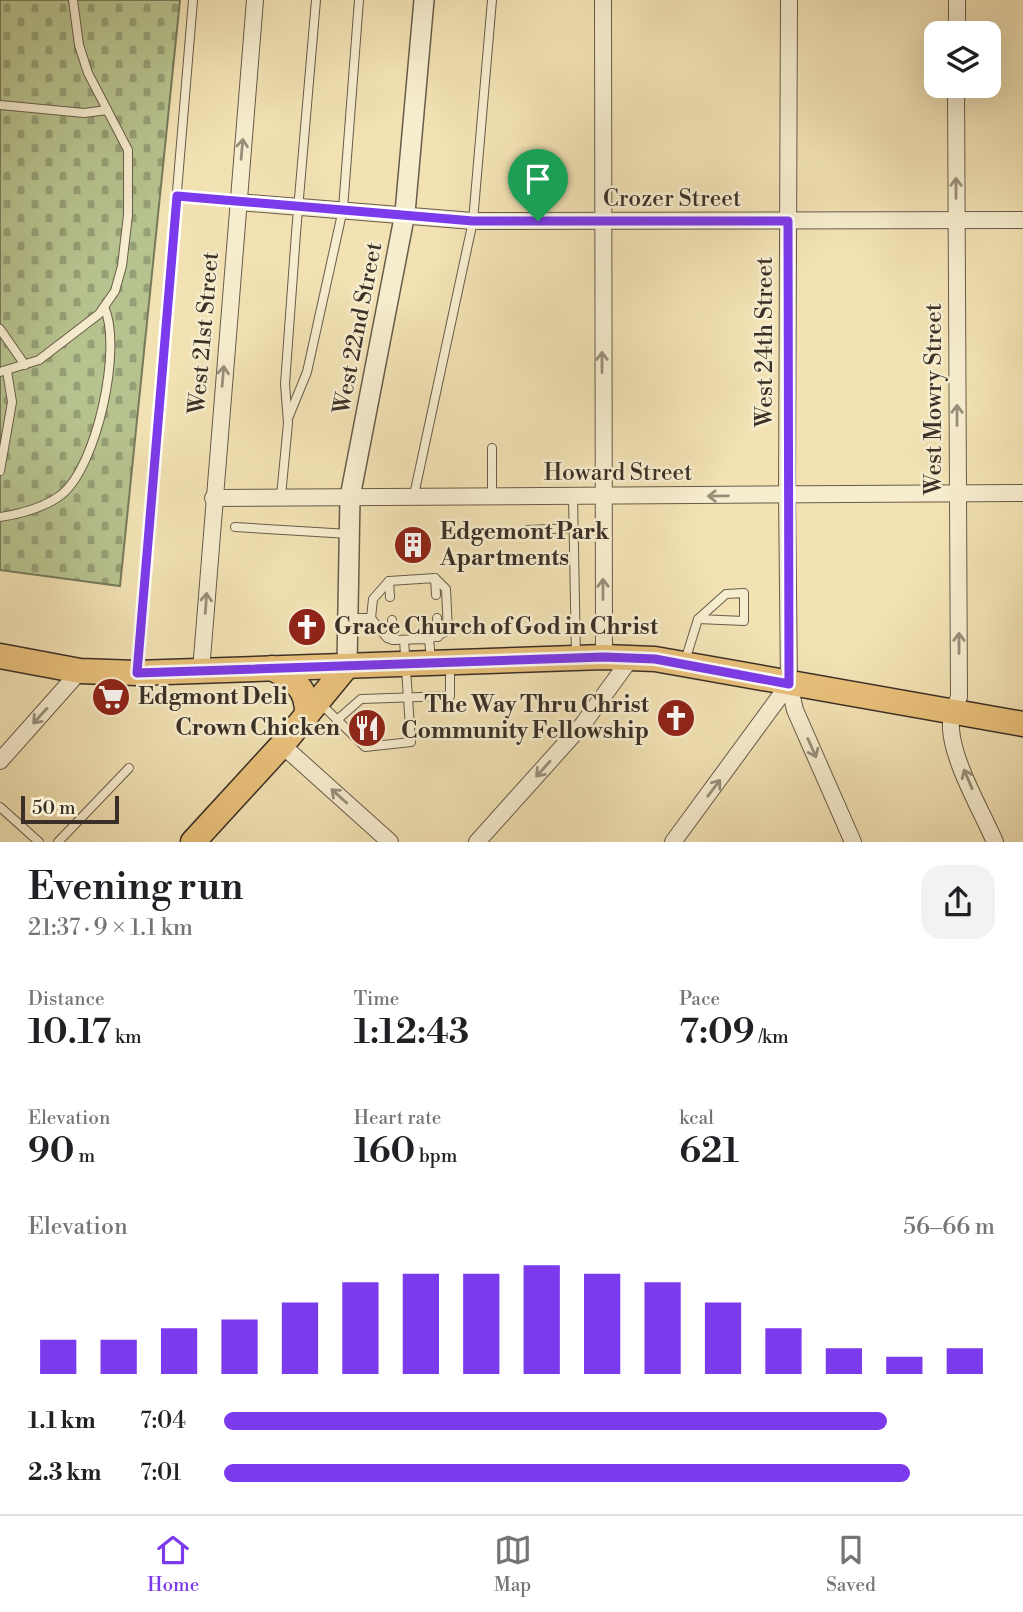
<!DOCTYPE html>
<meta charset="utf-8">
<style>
body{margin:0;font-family:"Libre Bodoni",serif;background:#f2f2f2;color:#202124;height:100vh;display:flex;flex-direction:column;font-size:26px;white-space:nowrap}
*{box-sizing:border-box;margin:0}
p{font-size:23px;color:#757577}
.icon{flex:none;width:38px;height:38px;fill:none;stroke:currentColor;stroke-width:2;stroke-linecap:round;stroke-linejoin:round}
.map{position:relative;height:842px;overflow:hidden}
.side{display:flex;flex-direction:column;background:#fff;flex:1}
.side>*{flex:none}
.buttons{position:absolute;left:924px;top:21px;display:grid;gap:14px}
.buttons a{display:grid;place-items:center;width:77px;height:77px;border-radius:14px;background:#fff;box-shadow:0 7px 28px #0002;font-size:35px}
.scale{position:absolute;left:21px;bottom:18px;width:98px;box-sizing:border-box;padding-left:7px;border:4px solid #3a3027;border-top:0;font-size:19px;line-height:24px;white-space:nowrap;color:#3a3027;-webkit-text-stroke:5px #f6ecce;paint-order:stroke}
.pin{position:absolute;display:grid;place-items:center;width:60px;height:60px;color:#fff;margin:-72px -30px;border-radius:50% 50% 50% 0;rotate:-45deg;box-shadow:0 0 7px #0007}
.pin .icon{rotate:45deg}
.round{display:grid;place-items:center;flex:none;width:74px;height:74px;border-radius:21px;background:#f2f2f2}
.summary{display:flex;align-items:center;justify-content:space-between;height:119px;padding:0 28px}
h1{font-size:38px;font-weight:600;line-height:52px}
.metrics{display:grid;grid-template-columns:repeat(3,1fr);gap:10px;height:119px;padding:7px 28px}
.metrics div{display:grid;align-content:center}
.metrics b{font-size:35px;font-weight:600}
.metrics small{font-size:19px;font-weight:400}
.metrics p{font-size:19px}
.chart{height:196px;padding:14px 28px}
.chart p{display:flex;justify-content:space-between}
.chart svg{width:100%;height:126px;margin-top:7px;stroke:#7c3aed;stroke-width:6}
ul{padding:0 28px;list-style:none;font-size:23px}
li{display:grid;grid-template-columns:112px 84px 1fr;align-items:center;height:52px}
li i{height:18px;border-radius:9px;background:#7c3aed}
.tab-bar{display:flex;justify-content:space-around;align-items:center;height:98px;border-top:2px solid #e0e0e0;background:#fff;font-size:19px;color:#757577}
.tab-bar a{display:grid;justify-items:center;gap:4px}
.tab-bar .selected{color:#7c3aed}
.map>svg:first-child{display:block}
.cemetery{fill:url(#cemetery-stones);stroke:#787a5b;stroke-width:2}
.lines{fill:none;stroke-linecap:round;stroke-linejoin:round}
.service-casing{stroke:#685c4a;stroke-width:10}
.minor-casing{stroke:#685c4a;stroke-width:18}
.tertiary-casing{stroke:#685c4a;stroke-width:22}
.primary-casing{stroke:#3a3027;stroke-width:27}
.service{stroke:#f6ecce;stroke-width:8}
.minor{stroke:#f6ecce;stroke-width:16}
.tertiary{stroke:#f6ecce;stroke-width:19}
.primary{stroke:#e8c07a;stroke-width:24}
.oneway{stroke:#988e7a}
.route-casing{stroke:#fff;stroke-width:14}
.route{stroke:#7c3aed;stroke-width:9}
.labels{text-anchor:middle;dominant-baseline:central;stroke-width:5;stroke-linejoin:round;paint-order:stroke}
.street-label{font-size:23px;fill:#3a3027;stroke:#f6ecce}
.poi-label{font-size:23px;font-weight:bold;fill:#3a3027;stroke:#f6ecce;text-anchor:start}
</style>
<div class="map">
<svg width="1023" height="842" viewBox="0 0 1023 842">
<defs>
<pattern id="cemetery-stones" width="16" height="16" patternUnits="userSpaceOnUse" patternTransform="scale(1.75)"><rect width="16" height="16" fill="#b7c38f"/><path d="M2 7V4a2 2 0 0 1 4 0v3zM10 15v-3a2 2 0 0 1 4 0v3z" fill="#969f75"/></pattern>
</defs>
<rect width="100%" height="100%" fill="#f1e1b3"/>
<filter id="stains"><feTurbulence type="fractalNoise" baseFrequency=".00286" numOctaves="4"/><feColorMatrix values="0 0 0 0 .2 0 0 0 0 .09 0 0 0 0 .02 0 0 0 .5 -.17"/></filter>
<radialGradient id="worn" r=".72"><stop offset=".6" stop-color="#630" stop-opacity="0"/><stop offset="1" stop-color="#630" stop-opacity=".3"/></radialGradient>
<!-- cemetery -->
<path class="cemetery" d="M 0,0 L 180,0 L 120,586 L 0,570 Z"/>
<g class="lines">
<defs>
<g id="service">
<path d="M 0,105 L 84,113 L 107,110"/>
<path d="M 177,196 L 238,202"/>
<path d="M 0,329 L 25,365"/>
<path d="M 0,372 L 39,360 L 99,314 L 115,291 L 122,266 L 128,215 L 128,150 L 88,73 L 79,45 L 73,0"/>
<path d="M 289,416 L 307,372 L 343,209 L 359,0"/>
<path d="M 0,471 L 12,402 L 7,371"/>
<path d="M 414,495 L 473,221 L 492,0"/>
<path d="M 281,496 L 288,423 L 285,384 L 296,233 L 316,0"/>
<path d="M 492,496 L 492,448"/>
<path d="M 573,496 L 576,656"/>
<path d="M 0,517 C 20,514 45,507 61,495 C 97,467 123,346 104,307"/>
<path d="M 235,527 L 349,534"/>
<path d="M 528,530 L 574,528"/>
<path d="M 389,581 L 390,597"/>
<path d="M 348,618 L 371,618 L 387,638 L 393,640 L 429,639 L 431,660"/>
<path d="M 371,618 L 373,599 L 389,581 L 435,578 L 436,595"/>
<path d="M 437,618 L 438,637"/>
<path d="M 392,620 L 393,640"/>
<path d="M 429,639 L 448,631 L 446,589 L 435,578"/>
<path d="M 685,661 L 698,619 L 744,621 L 744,593 L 726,594 L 698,619"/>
<path d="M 137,670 L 193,0"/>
<path d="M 320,703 L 365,747 L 411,742 L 404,640"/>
<path d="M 337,720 L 361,699 L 450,696 L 450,666"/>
<path d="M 0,807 L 39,842"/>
<path d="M 58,842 L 129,768"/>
</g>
<g id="minor">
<path d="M 603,0 L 604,657"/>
<path d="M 789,0 L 787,494 L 789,684 L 795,710 L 853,842"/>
<path d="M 957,33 L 957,0"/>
<path d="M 956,86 L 959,697 C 954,707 950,717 951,729 C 953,762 981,810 995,842"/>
<path d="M 238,202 L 473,221 L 1023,220"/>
<path d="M 213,498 L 1023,493"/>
<path d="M 201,671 L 255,0"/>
<path d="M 282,745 L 390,842"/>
<path d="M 0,761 L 80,671"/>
<path d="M 477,842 L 583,724 L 631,658"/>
<path d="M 673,842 L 789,684"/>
</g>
<path id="tertiary" d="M 347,666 L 350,497 L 405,213 L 424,0"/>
<g id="primary">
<path d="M 0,656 L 80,671 L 137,673 L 604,657 L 655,659 L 1023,724"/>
<path d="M 272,668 C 294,680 308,688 307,715"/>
<path d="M 193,842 L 282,745 L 347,666"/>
</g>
</defs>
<!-- service casing -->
<use href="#service" class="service-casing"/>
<!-- minor casing -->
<use href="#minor" class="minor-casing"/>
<!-- tertiary casing -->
<use href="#tertiary" class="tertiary-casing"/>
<!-- primary casing -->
<use href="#primary" class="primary-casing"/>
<!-- service -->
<use href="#service" class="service"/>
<!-- minor -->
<use href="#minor" class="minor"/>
<!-- tertiary -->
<use href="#tertiary" class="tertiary"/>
<!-- primary -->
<use href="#primary" class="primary"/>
</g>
<!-- one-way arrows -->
<defs><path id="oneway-shaft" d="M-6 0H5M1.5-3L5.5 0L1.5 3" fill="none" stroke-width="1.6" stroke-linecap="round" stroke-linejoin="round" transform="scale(1.75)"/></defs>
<g class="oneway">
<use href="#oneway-shaft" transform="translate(242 149) rotate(-85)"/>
<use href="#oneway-shaft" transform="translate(956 188) rotate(-90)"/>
<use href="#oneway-shaft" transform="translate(602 362) rotate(-90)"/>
<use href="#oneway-shaft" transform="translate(223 376) rotate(-85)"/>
<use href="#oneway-shaft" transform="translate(957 415) rotate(-90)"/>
<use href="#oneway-shaft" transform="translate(718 496) rotate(179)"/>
<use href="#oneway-shaft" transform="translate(603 589) rotate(-90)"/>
<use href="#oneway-shaft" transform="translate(206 603) rotate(-86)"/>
<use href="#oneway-shaft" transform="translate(959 643) rotate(-90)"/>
<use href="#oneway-shaft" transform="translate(40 716) rotate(132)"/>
<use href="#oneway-shaft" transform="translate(812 748) rotate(66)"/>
<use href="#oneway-shaft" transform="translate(543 769) rotate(132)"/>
<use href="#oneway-shaft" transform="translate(968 779) rotate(-113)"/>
<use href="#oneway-shaft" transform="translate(714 788) rotate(-53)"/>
<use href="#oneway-shaft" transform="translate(339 796) rotate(-138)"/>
</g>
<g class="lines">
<defs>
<path id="route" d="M 177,196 L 473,221 L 788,221 L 789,684 L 655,659 L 604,657 L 137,673 Z"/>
</defs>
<!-- route casing -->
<use href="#route" class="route-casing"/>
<!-- route -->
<use href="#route" class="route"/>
</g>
<!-- icons -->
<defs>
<symbol id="building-disc" viewBox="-11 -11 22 22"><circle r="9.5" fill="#8f2418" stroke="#f6ecce"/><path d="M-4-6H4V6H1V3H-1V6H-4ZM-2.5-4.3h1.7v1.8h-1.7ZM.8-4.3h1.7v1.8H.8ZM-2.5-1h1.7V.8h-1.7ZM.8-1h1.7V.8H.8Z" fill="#fff"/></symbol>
<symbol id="church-disc" viewBox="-11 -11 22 22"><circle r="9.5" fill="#8f2418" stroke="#f6ecce"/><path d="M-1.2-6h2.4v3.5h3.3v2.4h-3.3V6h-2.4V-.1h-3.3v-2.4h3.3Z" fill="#fff"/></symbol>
<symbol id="supermarket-disc" viewBox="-11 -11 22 22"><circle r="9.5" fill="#8f2418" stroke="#f6ecce"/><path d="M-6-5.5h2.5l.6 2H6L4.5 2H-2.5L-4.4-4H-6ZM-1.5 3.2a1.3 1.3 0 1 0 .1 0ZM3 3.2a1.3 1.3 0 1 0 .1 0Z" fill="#fff"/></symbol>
<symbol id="restaurant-disc" viewBox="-11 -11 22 22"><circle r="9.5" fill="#8f2418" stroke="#f6ecce"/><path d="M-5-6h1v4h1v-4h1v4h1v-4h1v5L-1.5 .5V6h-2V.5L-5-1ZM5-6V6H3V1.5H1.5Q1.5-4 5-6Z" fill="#fff"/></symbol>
</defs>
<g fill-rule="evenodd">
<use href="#building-disc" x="391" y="523" width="44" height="44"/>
<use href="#church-disc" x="285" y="605" width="44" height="44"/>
<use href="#supermarket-disc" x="89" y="675" width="44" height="44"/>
<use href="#church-disc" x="654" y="696" width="44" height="44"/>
<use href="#restaurant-disc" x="345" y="706" width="44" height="44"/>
</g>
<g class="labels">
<!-- street labels -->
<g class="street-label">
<text x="672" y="199">Crozer Street</text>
<text transform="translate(358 328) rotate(-79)">West 22nd Street</text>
<text transform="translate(204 333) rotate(-85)">West 21st Street</text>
<text transform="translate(765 342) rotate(-90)">West 24th Street</text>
<text transform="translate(934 399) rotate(-90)">West Mowry Street</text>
<text x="618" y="473">Howard Street</text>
</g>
<!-- poi labels -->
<g class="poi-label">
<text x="440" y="532">Edgemont Park<tspan x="440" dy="26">Apartments</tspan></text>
<text x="334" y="627">Grace Church of God in Christ</text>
<text x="138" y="697">Edgmont Deli</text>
<text x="649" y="705" text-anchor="end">The Way Thru Christ<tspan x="649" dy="26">Community Fellowship</tspan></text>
<text x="340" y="728" text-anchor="end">Crown Chicken</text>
</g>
</g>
<rect width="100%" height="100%" filter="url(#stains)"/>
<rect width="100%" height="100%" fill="url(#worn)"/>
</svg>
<div class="buttons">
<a><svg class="icon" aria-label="layers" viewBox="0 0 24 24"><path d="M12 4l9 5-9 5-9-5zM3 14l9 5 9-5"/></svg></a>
</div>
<div class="scale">50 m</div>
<div class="pin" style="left:538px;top:221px;background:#1e9e55"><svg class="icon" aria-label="arrive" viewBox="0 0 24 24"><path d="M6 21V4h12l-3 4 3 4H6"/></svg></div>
</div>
<section class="side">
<div class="summary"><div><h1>Evening run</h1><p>21:37 · 9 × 1.1 km</p></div><a class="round"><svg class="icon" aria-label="share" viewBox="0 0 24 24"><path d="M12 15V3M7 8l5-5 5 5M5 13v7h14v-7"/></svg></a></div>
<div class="metrics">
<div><p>Distance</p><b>10.17<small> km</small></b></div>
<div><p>Time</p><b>1:12:43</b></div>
<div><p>Pace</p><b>7:09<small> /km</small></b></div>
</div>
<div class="metrics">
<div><p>Elevation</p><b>90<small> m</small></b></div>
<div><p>Heart rate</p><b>160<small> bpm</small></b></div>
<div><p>kcal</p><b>621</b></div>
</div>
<div class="chart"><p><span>Elevation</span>56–66 m</p>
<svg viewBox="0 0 160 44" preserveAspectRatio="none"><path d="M5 44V32M15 44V32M25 44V28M35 44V25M45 44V19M55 44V12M65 44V9M75 44V9M85 44V6M95 44V9M105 44V12M115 44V19M125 44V28M135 44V35M145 44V38M155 44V35"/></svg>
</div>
<ul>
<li><b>1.1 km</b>7:04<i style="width:86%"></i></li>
<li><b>2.3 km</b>7:01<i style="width:89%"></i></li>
</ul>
</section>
<nav class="tab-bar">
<a class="selected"><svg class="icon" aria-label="home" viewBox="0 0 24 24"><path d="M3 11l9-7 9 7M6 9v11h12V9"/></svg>Home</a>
<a><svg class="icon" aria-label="map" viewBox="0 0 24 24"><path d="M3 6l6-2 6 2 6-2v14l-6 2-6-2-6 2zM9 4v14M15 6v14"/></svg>Map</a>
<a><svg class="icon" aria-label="saved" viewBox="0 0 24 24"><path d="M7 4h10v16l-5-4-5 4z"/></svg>Saved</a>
</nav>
